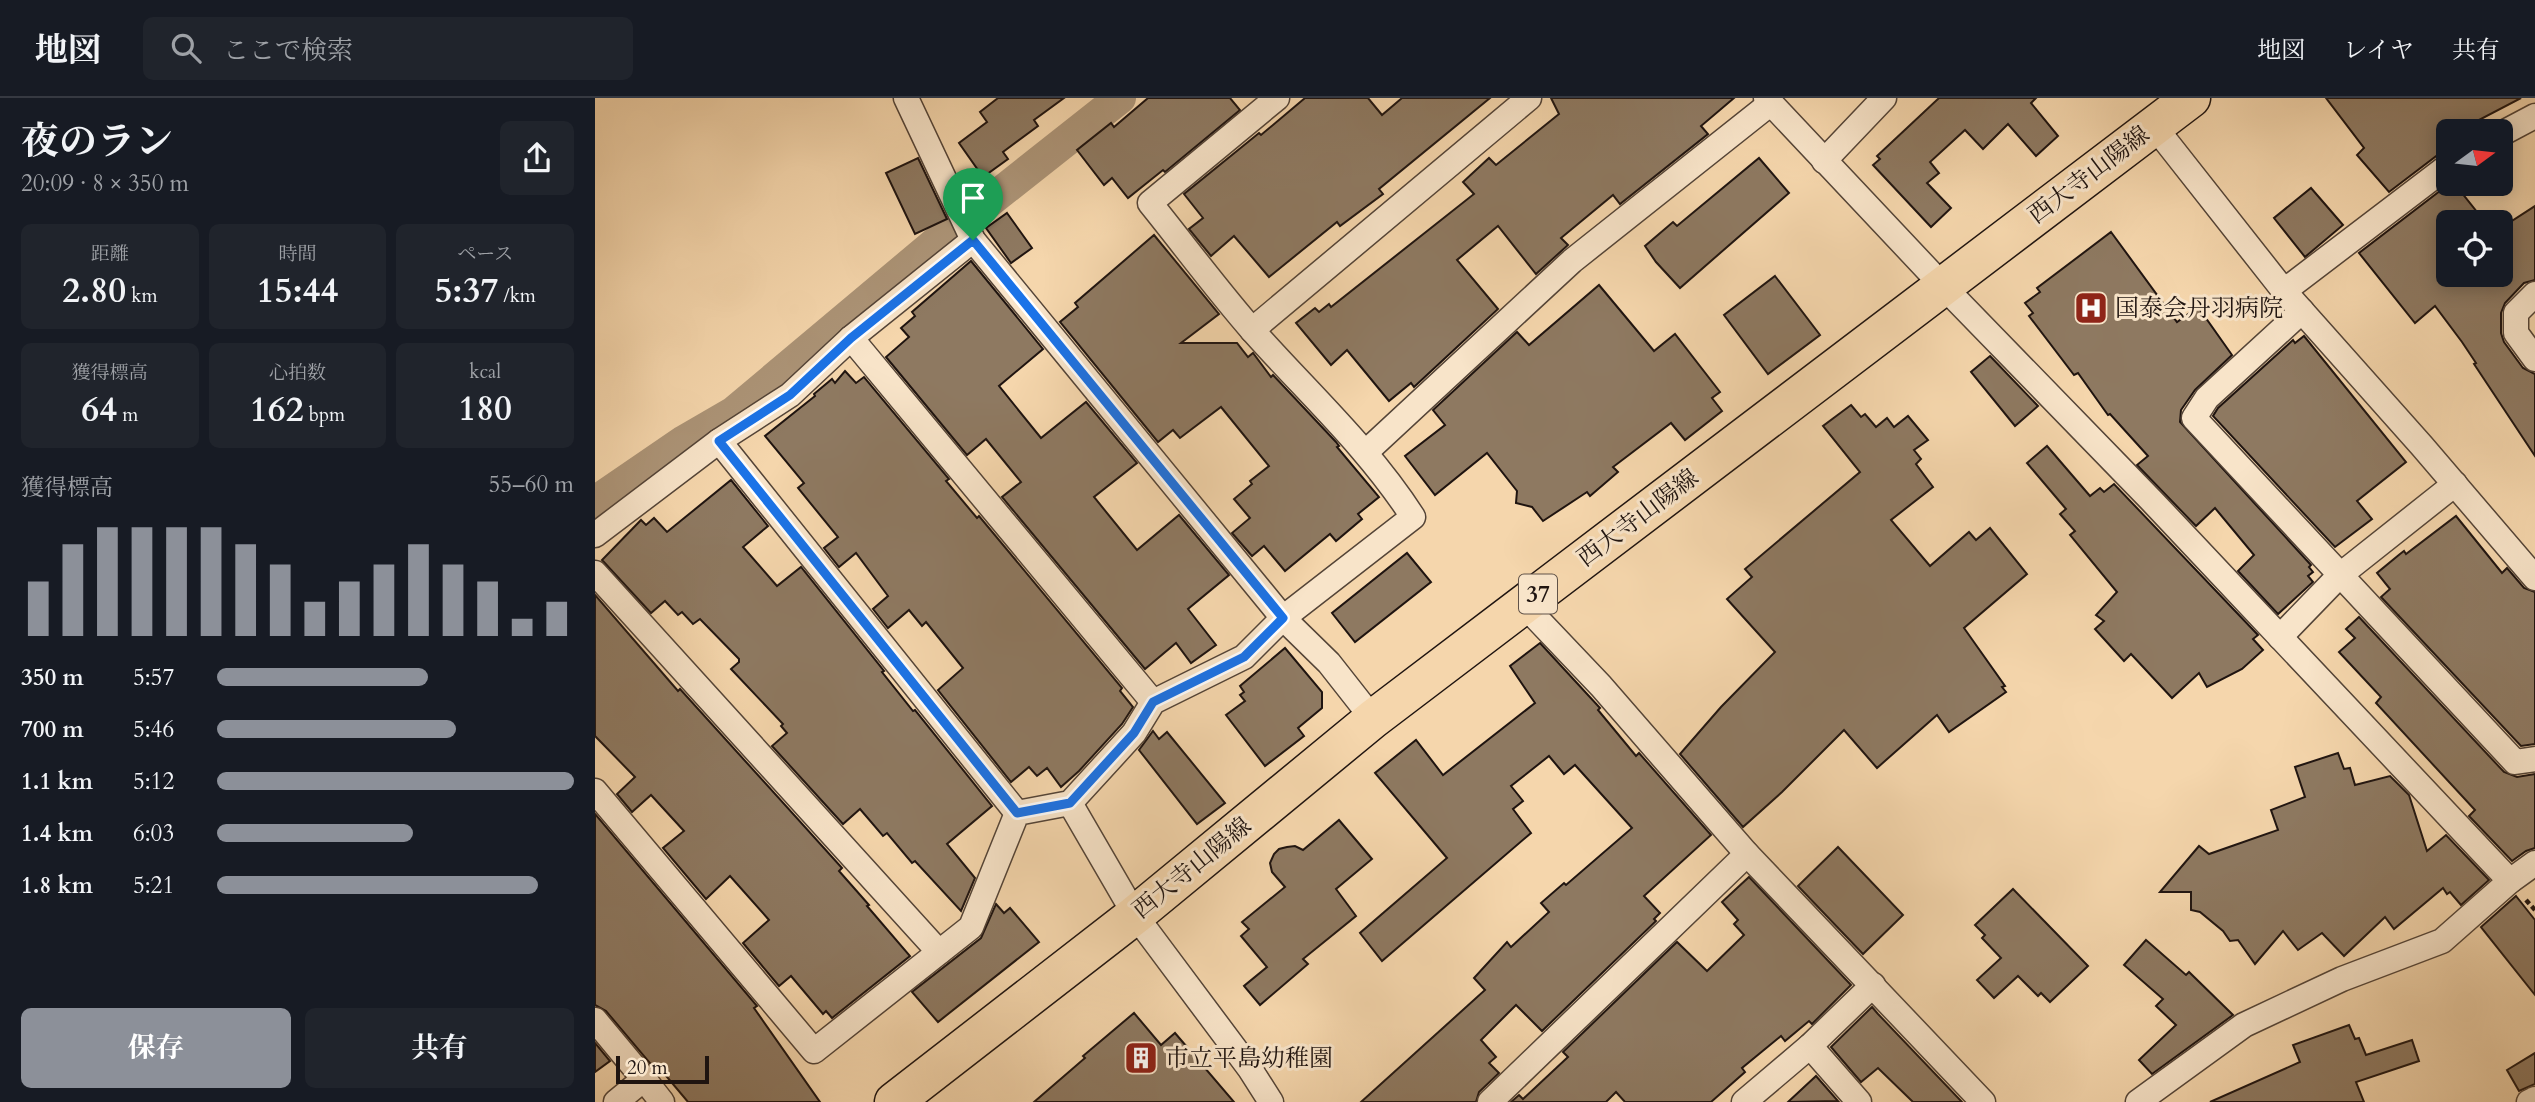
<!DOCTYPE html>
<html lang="ja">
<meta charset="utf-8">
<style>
body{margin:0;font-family:Cardo,"Noto Serif JP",serif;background:#20242c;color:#f1f3f6;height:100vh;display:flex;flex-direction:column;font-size:26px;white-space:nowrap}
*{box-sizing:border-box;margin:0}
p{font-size:23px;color:#9ea1a6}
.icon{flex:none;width:38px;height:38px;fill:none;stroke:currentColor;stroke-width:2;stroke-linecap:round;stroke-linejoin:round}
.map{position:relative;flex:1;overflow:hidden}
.side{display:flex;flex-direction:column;background:#171b24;width:595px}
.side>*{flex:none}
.needle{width:46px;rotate:75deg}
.controls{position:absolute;left:1841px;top:21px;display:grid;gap:14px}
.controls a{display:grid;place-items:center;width:77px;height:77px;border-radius:10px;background:#171b24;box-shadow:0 4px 18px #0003;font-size:35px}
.scale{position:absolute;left:21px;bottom:18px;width:93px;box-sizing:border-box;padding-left:7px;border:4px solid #1f1410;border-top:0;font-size:19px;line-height:24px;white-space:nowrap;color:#1f1410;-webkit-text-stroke:5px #f8e4c9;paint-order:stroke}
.pin{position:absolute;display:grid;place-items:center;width:60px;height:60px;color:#fff;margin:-72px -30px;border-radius:50% 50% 50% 0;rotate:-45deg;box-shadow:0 0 7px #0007}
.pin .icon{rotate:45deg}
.round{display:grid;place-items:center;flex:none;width:74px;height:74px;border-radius:10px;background:#20242c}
.head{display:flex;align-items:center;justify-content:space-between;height:119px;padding:0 21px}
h1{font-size:38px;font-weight:700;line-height:52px}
.metrics{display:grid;grid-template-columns:repeat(3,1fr);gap:10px;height:119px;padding:7px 21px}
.metrics div{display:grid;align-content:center;border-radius:10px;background:#20242c;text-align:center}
.metrics b{font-size:35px;font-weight:700}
.metrics small{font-size:19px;font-weight:400}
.metrics p{font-size:19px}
.chart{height:196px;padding:14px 21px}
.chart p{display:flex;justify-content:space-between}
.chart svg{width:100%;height:126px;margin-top:7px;stroke:#8c9099;stroke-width:6}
.cta{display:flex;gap:14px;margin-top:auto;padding:14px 21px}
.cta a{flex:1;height:80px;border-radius:10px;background:#8c9099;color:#fff;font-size:28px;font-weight:700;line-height:80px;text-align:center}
.cta a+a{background:#20242c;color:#f1f3f6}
ul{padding:0 21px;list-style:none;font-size:23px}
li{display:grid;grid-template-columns:112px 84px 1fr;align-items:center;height:52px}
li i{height:18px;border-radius:9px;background:#8c9099}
header{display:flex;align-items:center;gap:42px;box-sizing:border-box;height:98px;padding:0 35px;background:#171b24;border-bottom:2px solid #363941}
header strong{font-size:33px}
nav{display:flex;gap:38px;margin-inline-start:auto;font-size:24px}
.search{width:490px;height:63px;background:#20242c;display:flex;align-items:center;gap:18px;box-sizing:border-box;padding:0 24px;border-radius:10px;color:#9ea1a6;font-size:26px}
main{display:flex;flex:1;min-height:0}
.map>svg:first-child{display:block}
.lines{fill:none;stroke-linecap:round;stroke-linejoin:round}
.canal{stroke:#ac9477;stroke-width:32}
.building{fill:#8e7961;stroke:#1f1410;stroke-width:2}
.minor-casing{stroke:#544437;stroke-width:27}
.primary-casing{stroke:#1f1410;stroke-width:41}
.path{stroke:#1f1410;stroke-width:4.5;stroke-dasharray:5 3.5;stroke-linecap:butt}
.minor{stroke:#f8e4c9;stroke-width:24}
.primary{stroke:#f5d6ac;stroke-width:38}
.route-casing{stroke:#fff;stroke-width:14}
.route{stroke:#1a73e8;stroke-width:9}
.labels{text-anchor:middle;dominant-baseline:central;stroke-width:6;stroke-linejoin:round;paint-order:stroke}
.shield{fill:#f8e4c9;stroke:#605248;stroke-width:2}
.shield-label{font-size:23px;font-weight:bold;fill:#1f1410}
.street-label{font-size:24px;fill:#1f1410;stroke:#f8e4c9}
.poi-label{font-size:24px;fill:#1f1410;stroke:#f8e4c9;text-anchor:start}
</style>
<header>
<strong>地図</strong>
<div class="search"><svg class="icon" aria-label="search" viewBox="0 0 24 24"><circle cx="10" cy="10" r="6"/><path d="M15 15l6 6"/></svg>ここで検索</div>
<nav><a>地図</a><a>レイヤ</a><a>共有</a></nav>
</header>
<main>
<section class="side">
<div class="head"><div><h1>夜のラン</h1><p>20:09 · 8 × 350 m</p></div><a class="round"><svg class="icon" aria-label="share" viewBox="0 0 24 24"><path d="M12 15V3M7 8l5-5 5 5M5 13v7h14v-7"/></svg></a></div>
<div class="metrics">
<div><p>距離</p><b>2.80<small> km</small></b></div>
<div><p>時間</p><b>15:44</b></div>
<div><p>ペース</p><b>5:37<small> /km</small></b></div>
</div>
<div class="metrics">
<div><p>獲得標高</p><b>64<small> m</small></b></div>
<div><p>心拍数</p><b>162<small> bpm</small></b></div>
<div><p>kcal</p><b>180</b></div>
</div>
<div class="chart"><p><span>獲得標高</span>55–60 m</p>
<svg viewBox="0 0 160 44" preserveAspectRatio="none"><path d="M5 44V25M15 44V12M25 44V6M35 44V6M45 44V6M55 44V6M65 44V12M75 44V19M85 44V32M95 44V25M105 44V19M115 44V12M125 44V19M135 44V25M145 44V38M155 44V32"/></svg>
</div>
<ul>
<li><b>350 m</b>5:57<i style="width:59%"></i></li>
<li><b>700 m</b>5:46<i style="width:67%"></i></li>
<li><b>1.1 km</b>5:12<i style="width:100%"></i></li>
<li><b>1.4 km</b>6:03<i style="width:55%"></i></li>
<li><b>1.8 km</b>5:21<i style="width:90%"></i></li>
</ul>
<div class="cta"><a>保存</a><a>共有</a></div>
</section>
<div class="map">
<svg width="1940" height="1004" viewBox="0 0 1940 1004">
<rect width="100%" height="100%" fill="#f5d6ac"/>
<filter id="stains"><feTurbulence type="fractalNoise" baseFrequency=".00286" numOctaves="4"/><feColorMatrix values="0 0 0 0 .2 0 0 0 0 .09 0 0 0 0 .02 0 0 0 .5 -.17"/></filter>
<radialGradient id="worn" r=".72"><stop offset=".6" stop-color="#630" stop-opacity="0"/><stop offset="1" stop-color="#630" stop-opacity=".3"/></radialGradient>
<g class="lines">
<!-- canal -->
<g class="canal">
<path d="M 391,106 L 525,0"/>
<path d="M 0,404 L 89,343 L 139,314 L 363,126"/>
</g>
</g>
<!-- building -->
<g class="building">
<path d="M 403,0 L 469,0 L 439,22 L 443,28 L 408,54 L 413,61 L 388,79 L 364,45 L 392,24 L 385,14 Z"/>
<path d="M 553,0 L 635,0 L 645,12 L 570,74 L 568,72 L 533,100 L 517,80 L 509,87 L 482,52 L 516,25 L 519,29 Z"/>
<path d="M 710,0 L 773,0 L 787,17 L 807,0 L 895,0 L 784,91 L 788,96 L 745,128 L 742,124 L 674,179 L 639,138 L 616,158 L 594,131 L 608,120 L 589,96 L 664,35 L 666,37 Z"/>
<path d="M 956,0 L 1139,0 L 1106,28 L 1113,36 L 1025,106 L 1018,97 L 966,140 L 973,147 L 941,176 L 903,128 L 862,162 L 903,211 L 819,289 L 816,285 L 794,303 L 752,252 L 736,267 L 701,225 L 720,210 L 724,214 L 734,206 L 736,209 L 879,96 L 868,84 L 894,60 L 901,67 L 964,16 Z"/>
<path d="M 1344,0 L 1441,0 L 1436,5 L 1463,38 L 1441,58 L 1413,26 L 1388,51 L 1370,32 L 1335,64 L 1344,75 L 1332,85 L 1356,110 L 1336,129 L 1278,67 L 1285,61 L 1282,58 Z"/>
<path d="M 1731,0 L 1926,0 L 1863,33 L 1853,33 L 1853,53 L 1844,56 L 1794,94 L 1762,57 L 1769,50 Z"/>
<path d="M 323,60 L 352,121 L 320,136 L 291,75 Z"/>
<path d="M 1164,60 L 1194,95 L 1085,190 L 1061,164 L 1050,148 L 1078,124 L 1082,128 Z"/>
<path d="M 1854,86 L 1863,86 L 1865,88 L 1863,90 L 1890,124 L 1853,124 L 1853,177 L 1906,177 L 1906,130 L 1940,108 L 1940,182 L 1929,185 L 1910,205 L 1906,215 L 1906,235 L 1909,244 L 1928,270 L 1940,276 L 1940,358 L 1879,266 L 1881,265 L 1867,244 L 1840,208 L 1820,225 L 1764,155 Z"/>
<path d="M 1716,90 L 1748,127 L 1710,159 L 1679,120 Z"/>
<path d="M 412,115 L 437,150 L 416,165 L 391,130 Z"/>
<path d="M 1516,134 L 1582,224 L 1603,209 L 1637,257 L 1600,292 L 1586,312 L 1585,324 L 1716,467 L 1714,469 L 1718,474 L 1713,478 L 1718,484 L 1683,516 L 1643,473 L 1659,457 L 1620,410 L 1601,428 L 1542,367 L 1553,358 L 1515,316 L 1513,317 L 1483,275 L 1479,277 L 1434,218 L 1438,215 L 1430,205 L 1445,194 L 1442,190 Z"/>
<path d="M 559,137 L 624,216 L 586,245 L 642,245 L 653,259 L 658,255 L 676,279 L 678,277 L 741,344 L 744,348 L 742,349 L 784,399 L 763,416 L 767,421 L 741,443 L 735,436 L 690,473 L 669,448 L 657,458 L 637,435 L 655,420 L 639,401 L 657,386 L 655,383 L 674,368 L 626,309 L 585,340 L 578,332 L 563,344 L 465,224 L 483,209 L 480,205 Z"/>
<path d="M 376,163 L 448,251 L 404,288 L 446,340 L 491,304 L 542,365 L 499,399 L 542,452 L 584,417 L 634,477 L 593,511 L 621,547 L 596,565 L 581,545 L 550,571 L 407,399 L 426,384 L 391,341 L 372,357 L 291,259 L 314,239 L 306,230 L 320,218 L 317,214 Z"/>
<path d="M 1180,178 L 1225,237 L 1173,276 L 1129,217 Z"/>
<path d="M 1004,187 L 1059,253 L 1080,236 L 1125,294 L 1117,300 L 1127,313 L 1090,342 L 1076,325 L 1018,369 L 1023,374 L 995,398 L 992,394 L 948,423 L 937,409 L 921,405 L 922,393 L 892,355 L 840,397 L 810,358 L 850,327 L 838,312 L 922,234 L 934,247 Z"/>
<path d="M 1709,238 L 1811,364 L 1762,403 L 1777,421 L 1740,449 L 1618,318 L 1623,310 L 1698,242 L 1700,245 Z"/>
<path d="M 1395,258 L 1443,308 L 1420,328 L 1376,274 Z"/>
<path d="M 250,273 L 261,285 L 269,279 L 354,381 L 351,383 L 382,420 L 384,418 L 527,590 L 525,593 L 538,609 L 527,626 L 484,673 L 466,689 L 452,670 L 442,678 L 434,669 L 416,684 L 343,592 L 368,570 L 331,524 L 327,528 L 314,512 L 293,530 L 278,511 L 293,498 L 261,455 L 244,469 L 229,450 L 243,439 L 203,390 L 209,385 L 170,338 L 220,298 L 219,296 L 237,281 L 240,285 Z"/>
<path d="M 1256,307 L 1266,319 L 1270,316 L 1281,329 L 1292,320 L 1299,329 L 1313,318 L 1333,342 L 1319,352 L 1326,361 L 1321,366 L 1338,389 L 1296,422 L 1335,468 L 1374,434 L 1381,442 L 1395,430 L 1432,476 L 1369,530 L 1410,588 L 1407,589 L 1411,594 L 1354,634 L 1342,617 L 1282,670 L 1249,632 L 1187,694 L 1148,729 L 1085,656 L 1126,609 L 1180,554 L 1132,501 L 1157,479 L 1150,471 L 1265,374 L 1228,328 Z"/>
<path d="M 1452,348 L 1495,398 L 1505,390 L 1509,394 L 1519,386 L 1663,537 L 1658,541 L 1668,552 L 1647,571 L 1612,589 L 1604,575 L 1577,600 L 1536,556 L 1529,563 L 1500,531 L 1509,523 L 1501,517 L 1522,494 L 1475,437 L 1480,433 L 1465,416 L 1471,411 L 1432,365 Z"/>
<path d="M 136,382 L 173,428 L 148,449 L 182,488 L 206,469 L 289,573 L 287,574 L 318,613 L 320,612 L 397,708 L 352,746 L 380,780 L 366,813 L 320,763 L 317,765 L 292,735 L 288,738 L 265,711 L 248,726 L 177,648 L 192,635 L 186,628 L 188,626 L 136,571 L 144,564 L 144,561 L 105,521 L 98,526 L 87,514 L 83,517 L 70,503 L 56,515 L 7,462 L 46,422 L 51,427 L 59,420 L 72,434 Z"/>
<path d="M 1861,418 L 1907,475 L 1912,470 L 1929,490 L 1940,494 L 1940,646 L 1926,648 L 1786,499 L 1795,491 L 1782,475 L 1805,456 L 1809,453 L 1811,456 Z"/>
<path d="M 812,455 L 836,484 L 760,544 L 737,515 Z"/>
<path d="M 0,497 L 83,593 L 85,591 L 247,770 L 244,773 L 274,807 L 272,808 L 315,858 L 237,920 L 231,913 L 228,916 L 196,878 L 184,888 L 148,845 L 174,822 L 135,778 L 111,801 L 68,750 L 89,733 L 56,697 L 37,714 L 22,696 L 40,679 L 0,638 Z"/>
<path d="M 1764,519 L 1909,674 L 1922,679 L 1940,676 L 1940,750 L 1931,753 L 1917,763 L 1874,718 L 1880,712 L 1781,605 L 1786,599 L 1744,554 L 1760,540 L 1751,531 Z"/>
<path d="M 945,545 L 1005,610 L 1003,612 L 1041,658 L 1044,655 L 1116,737 L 1049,798 L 1065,815 L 1059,821 L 1061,823 L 947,933 L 921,907 L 886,942 L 901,959 L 894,965 L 904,975 L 884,994 L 881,1004 L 766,1004 L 890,892 L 879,880 L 912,844 L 916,849 L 954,814 L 946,805 L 969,785 L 971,787 L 1037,730 L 980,667 L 969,676 L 954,658 L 916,688 L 928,703 L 918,711 L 936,735 L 787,863 L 765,835 L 852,760 L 780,675 L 821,642 L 848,677 L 940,605 L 915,568 Z"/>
<path d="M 690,550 L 727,594 L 727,610 L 703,630 L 709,638 L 670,668 L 631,617 L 650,603 L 645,597 L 649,594 L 645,588 Z"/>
<path d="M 558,633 L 564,641 L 572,634 L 630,705 L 602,726 L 544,652 Z"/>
<path d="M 1743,655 L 1749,671 L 1755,670 L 1760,687 L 1795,678 L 1814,697 L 1832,753 L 1851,737 L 1894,782 L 1866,807 L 1855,794 L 1852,796 L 1848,790 L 1799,831 L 1790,819 L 1749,858 L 1727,835 L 1703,852 L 1688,833 L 1660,866 L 1643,842 L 1635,843 L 1628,833 L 1605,814 L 1596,812 L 1596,794 L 1565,794 L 1604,748 L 1614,756 L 1683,732 L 1676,712 L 1710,699 L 1700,669 Z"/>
<path d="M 0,716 L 162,908 L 159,910 L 225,1004 L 93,1004 L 62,967 L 59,970 L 11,913 L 0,907 Z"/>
<path d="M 744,722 L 777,761 L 741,791 L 761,818 L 708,861 L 713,866 L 665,907 L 649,888 L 672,869 L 646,838 L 654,831 L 647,824 L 690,789 L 677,774 L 675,765 L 679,756 L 684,751 L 692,749 L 700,748 L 708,752 Z"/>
<path d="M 1243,749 L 1308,817 L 1268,856 L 1203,788 Z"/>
<path d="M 1154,779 L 1256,887 L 1217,926 L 1214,923 L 1190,943 L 1186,938 L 1147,970 L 1150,974 L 1116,1004 L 1030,1004 L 1021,994 L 1011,1004 L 916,1004 L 924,997 L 928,1001 L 973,959 L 968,954 L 1082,844 L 1112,873 L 1149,837 L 1139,826 L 1143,822 L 1127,804 Z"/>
<path d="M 1418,791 L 1493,868 L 1455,904 L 1446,895 L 1443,898 L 1423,878 L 1399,900 L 1382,882 L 1406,860 L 1387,840 L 1390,837 L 1380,827 Z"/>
<path d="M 1921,798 L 1940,822 L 1940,897 L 1886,829 Z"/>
<path d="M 401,806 L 409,815 L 415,810 L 444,844 L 343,924 L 317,894 L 386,840 Z"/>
<path d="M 1551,842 L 1591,877 L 1594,874 L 1638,917 L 1557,976 L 1544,962 L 1581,927 L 1561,908 L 1568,901 L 1529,867 Z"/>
<path d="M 1277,909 L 1283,916 L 1367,1004 L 1318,1004 L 1283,970 L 1266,984 L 1236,949 Z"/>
<path d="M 539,915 L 566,947 L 580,935 L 639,1004 L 439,1004 L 490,960 L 488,958 Z"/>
<path d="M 1754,927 L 1760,941 L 1764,940 L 1771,957 L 1817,942 L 1824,963 L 1761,984 L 1769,1004 L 1615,1004 L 1705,964 L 1698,947 Z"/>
<path d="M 0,945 L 15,963 L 0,974 Z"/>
<path d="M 1940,955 L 1940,986 L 1924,993 L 1912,972 Z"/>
<path d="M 1221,978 L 1243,1003 L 1193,1004 Z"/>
</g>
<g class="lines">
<defs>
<g id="minor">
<path d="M 311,0 L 378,142 L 688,520 L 734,565 L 778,621"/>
<path d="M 1171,0 L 1347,187 L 1556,402 L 1915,783"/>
<path d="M 1559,28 L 1689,193 L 1827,348 L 1940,480"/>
<path d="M 1906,36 L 1940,18"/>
<path d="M 1229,63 L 1289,0"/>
<path d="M 1689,193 L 1853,68"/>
<path d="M 1940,196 L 1921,215 L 1921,235 L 1940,261"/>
<path d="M 1707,213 L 1612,300 L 1599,320 L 1920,664 L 1940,661"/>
<path d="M 657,232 L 934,0"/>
<path d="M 256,240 L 558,604"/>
<path d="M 124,343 L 422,715"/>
<path d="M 771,354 L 977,163 L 1176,5"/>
<path d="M 0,437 L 124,343 L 195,297 L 256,240 L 378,142"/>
<path d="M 0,475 L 344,854"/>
<path d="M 929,507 L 1006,588 L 1152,756 L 1388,1004"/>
<path d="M 1685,539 L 1744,478 L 1860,386"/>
<path d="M 0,693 L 219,953 L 376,829 L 422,715 L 475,705 L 539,635 L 558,604 L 649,559 L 688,520 L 818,419 C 773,349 713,295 658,233 C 622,192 589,147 555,105 L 682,0"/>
<path d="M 475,705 L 540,817 L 655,971 L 676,1004"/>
<path d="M 0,922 L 49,981 L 21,1004"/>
<path d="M 1215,948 L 1264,1004"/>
<path d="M 49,981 L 67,1004"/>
<path d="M 895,1004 L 1152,756"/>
<path d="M 1149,1004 L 1215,948 L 1278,887"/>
<path d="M 1543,1004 L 1649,927 L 1747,881 L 1847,843 L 1915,783 L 1940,765"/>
<path d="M 1934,1004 L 1940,1001"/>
</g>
<path id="primary" d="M 299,1004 L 540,817 L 778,621 L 1596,0"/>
</defs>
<!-- minor casing -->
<use href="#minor" class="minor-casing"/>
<!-- primary casing -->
<use href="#primary" class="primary-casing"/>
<!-- path -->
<path class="path" d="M 1931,802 L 1940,812"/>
<!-- minor -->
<use href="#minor" class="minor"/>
<!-- primary -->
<use href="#primary" class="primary"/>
</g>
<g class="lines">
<defs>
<path id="route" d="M 378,142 L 688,520 L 649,559 L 558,604 L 539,635 L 475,705 L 422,715 L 124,343 L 195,297 L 256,240 Z"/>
</defs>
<!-- route casing -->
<use href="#route" class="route-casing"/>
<!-- route -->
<use href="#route" class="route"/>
</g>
<!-- icons -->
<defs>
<symbol id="hospital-square" viewBox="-11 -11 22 22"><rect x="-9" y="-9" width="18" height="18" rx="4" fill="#8f2418" stroke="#f8e4c9"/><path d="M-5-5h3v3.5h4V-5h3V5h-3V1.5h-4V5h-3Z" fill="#fff"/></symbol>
<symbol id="building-square" viewBox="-11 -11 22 22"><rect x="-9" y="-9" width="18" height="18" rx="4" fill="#8f2418" stroke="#f8e4c9"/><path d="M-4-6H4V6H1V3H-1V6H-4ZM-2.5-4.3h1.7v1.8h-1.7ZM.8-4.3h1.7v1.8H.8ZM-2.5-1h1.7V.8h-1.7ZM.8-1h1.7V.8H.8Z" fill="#fff"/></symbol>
</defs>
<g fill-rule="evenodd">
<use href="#hospital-square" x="1477" y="191" width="38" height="38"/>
<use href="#building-square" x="527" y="941" width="38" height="38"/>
</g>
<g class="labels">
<!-- shield labels -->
<rect class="shield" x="924" y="476.5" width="38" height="39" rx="5"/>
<g class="shield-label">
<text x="943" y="496">37</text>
</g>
<!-- street labels -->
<g class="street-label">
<text transform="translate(1494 77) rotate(-37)">西大寺山陽線</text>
<text transform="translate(1043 420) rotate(-37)">西大寺山陽線</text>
<text transform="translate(597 770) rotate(-39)">西大寺山陽線</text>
</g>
<!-- poi labels -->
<g class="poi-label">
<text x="1520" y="210">国泰会丹羽病院</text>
<text x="570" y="960">市立平島幼稚園</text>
</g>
</g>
<rect width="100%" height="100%" filter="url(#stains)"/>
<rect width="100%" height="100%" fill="url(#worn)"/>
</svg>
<div class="controls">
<a><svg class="needle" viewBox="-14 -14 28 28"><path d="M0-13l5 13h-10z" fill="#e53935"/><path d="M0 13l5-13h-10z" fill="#9ea1a6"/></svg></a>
<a><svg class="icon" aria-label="locate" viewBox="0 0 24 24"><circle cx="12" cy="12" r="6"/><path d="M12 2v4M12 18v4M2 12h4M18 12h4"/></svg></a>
</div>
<div class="scale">20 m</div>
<div class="pin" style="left:378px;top:142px;background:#1e9e55"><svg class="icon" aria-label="arrive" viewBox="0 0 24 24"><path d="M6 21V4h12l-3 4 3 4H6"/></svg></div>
</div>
</main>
